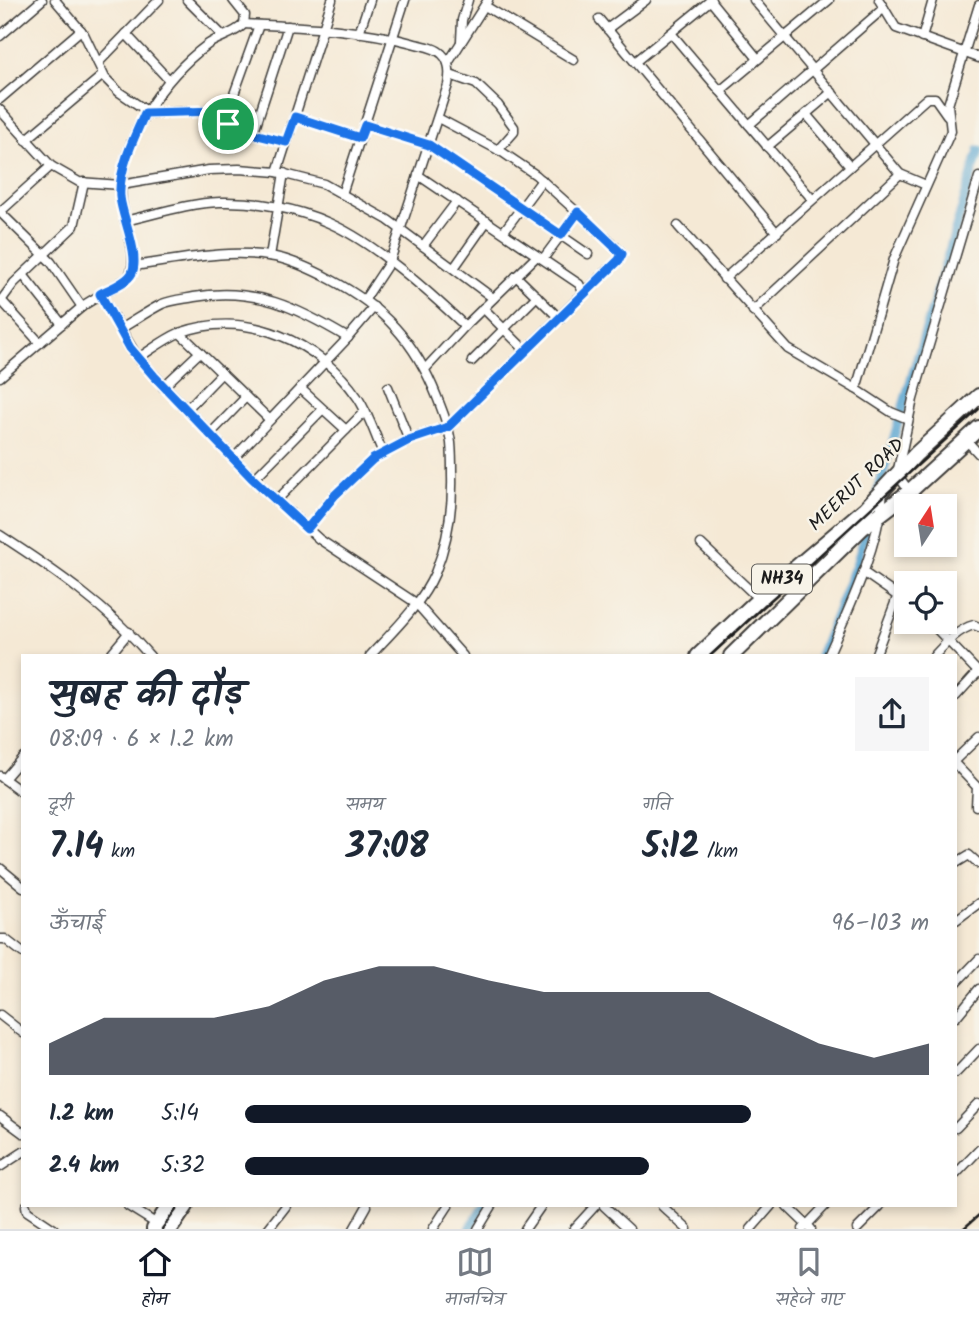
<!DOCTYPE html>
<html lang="hi">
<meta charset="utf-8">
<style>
body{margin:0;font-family:Kalam,"Playpen Sans Deva",sans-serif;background:#f6f6f7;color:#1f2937;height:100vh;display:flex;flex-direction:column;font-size:26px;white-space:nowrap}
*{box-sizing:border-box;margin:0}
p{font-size:23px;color:#747a83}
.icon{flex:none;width:38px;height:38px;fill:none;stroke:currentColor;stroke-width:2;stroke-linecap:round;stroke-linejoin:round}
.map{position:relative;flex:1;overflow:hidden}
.panel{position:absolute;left:21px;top:654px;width:936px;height:553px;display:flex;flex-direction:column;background:#fff;border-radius:0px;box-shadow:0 4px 10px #0003}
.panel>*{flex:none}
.needle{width:46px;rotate:12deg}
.buttons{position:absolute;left:894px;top:494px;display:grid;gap:14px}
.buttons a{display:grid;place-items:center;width:63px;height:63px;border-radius:0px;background:#fff;box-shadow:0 4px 10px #0003;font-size:35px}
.pin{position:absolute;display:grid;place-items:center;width:60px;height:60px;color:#fff;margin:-30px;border:4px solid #fff;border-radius:50%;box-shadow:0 2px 7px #0007}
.round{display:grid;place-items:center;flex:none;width:74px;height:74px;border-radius:0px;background:#f6f6f7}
.summary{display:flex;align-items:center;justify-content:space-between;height:119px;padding:0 28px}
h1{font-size:38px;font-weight:700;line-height:52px}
.stats{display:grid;grid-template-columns:repeat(3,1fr);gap:10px;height:119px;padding:7px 28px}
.stats div{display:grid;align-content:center}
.stats b{font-size:35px;font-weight:700}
.stats small{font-size:19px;font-weight:400}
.stats p{font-size:19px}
.chart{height:196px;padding:14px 28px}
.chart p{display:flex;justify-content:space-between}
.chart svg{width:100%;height:126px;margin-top:7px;fill:#111827;opacity:.7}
ul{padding:0 28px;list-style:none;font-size:23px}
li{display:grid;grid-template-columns:112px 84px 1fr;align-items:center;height:52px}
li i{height:18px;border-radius:9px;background:#111827}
.dock{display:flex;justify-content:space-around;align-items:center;height:98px;border-top:2px solid #e0e1e3;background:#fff;font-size:19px;color:#747a83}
.dock a{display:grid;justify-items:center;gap:4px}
.dock .selected{color:#111827}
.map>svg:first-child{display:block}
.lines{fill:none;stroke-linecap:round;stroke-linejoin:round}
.canal{stroke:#5aa6d2;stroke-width:9}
.street-casing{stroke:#3d3b38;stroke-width:11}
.highway-casing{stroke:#3d3b38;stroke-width:18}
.street{stroke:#fff;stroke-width:8}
.highway{stroke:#fff;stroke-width:14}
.rail{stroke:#1c1c1c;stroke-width:2.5}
.route-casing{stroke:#fff;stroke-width:14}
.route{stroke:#1a73e8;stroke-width:9}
.labels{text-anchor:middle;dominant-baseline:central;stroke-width:5;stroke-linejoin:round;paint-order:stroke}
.shield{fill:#f7f3e8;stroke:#5e5c59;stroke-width:2}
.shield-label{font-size:18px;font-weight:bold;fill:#1c1c1c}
.street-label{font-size:19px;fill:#1c1c1c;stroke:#f7f3e8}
</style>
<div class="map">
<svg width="979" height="1229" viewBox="0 0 979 1229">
<rect width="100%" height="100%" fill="#f7f3e8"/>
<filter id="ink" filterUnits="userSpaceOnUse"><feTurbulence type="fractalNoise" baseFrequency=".0143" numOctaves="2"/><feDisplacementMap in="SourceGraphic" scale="14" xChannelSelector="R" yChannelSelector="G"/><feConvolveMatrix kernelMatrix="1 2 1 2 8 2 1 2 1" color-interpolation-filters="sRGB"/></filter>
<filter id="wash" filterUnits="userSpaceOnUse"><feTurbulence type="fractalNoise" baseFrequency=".00686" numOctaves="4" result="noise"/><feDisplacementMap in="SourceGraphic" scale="28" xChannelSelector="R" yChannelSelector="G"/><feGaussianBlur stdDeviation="1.57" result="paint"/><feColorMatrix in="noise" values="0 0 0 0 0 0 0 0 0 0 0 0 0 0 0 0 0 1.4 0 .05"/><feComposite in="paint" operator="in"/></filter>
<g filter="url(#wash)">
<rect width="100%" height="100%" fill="#f5e9d5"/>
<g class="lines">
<!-- canal -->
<g class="canal">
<path d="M 877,494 L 979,150"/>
<path d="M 820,656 L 857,562 L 868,524"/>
<path d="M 469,1229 L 483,1206"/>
</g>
</g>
</g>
<g filter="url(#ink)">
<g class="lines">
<defs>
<g id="street">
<path d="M 55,0 L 84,34 L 105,78 L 119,92 L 147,111"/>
<path d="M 187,0 L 223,36"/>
<path d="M 710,0 L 758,59"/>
<path d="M 754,0 L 900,174 L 926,185"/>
<path d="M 879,0 L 896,28 L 979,58"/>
<path d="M 485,6 L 574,60"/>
<path d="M 599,19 L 777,233"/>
<path d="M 244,24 C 301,27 357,28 412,43 C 422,46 435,47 442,54 C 451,62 450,75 448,85 L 390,261 L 365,299"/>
<path d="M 607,29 L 646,0"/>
<path d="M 359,33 L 370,0"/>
<path d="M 671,33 L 812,199"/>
<path d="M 126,34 L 169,80"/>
<path d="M 0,36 L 42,0"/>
<path d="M 922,38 L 933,0"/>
<path d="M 461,41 L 462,20 L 468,0"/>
<path d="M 635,62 L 711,0"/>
<path d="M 98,63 L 159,0"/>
<path d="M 448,63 L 488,0"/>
<path d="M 450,75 L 476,84 L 498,105 L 514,127 L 514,132 L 498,150"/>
<path d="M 720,91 L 829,0"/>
<path d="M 0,99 L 81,30"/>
<path d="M 229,108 L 228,124 L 231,128 L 286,142"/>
<path d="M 0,110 L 51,166 L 79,182 L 121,185 L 209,170 L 239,169 L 277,172 L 324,184 L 388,220 L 493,298"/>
<path d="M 145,113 L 218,111 L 229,108 L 259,25"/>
<path d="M 806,114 L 850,166"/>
<path d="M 295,117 L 361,138"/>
<path d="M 438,118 L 502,152 L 536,175 L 620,251 L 622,254 L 619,260 L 584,293"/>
<path d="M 365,125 L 429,145 L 588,254"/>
<path d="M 749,125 L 884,8"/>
<path d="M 253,134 L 288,26"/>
<path d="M 26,140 L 103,75"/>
<path d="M 767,147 L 832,92"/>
<path d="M 277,172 L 332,0"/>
<path d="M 342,194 L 405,0"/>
<path d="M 0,212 L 51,262 L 82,307"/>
<path d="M 0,212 L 51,166"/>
<path d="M 125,221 C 156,214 188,203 220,202 C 256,201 296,208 329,223 C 375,243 428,291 465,326"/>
<path d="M 678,226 L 788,349 L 856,389 L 891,412 L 908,419"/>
<path d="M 504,231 L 542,180"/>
<path d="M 423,246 L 457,201"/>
<path d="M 270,256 L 284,173"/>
<path d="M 543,259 L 578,212"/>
<path d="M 133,266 C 180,260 228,248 275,257 C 294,261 313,270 330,279 C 383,307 415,341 437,397 C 443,412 449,427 451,443 C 452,453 452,464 452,475 C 453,509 448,541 435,573 C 421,605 393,631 370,656"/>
<path d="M 454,268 L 487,221"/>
<path d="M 24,276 L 62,324"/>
<path d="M 516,276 L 560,319"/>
<path d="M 724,279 L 927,98 L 935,98 L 947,115"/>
<path d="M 100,294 L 138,358 L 251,477 L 319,539 L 416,603 L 463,656"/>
<path d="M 1,300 L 40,343"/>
<path d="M 0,302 L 14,283 L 74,226 L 84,182"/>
<path d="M 483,308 L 526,351"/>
<path d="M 753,311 L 900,174"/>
<path d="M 120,329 C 134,321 148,311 162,304 C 172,300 184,299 194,297 C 254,286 298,308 348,338"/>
<path d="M 180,333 L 270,420"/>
<path d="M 138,358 C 151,350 165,339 179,333 C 246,308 320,342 358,398 C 369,415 375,435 383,453"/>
<path d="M 472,361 L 537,296"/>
<path d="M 426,368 L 465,326 L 537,256"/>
<path d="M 0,377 L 84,305 L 128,278 C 142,257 121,219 121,194 C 120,139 164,77 207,45 C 218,37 235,34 244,24 L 245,15 L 233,0"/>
<path d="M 163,387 L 200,352"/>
<path d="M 388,387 L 409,440"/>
<path d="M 300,388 L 346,430"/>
<path d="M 856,389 L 894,259 L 951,131 L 948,105 L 979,5"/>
<path d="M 186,410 L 222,373"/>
<path d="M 210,434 L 246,397"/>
<path d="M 966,440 L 979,454"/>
<path d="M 234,458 L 345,341 L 374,307"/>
<path d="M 254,479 L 322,410"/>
<path d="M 909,491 L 897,474 L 913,399 L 979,177"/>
<path d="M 276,501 L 365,411"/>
<path d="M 307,529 L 335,495 L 373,459 L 409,440 L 448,427 L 584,293 L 579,284 L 418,175"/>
<path d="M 0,535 C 54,570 108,607 150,656"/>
<path d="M 701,544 L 759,599"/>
<path d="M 863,572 L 906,602"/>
<path d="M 929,621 L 979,673"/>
<path d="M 109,656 L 129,632"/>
<path d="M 828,656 C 850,606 879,546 883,491"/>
<path d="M 875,656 L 898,595"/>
<path d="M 934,656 C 945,644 958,629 974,625 L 979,627"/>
<path d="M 956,696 L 978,672"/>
<path d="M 956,759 L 979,737"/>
<path d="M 956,765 L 977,787 L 976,806"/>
<path d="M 0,776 L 23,793"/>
<path d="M 4,779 L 23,757"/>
<path d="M 956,863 L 969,855 L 979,864"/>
<path d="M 0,868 L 23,887"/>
<path d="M 956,920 L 979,903"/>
<path d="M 0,939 L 5,939 L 23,953"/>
<path d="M 956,983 L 979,959"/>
<path d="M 0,1015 L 23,1033"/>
<path d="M 956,1017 L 979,989"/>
<path d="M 956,1073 L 979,1049"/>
<path d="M 0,1116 L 23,1133"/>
<path d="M 956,1128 L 979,1104"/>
<path d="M 0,1167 L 23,1152"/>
<path d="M 956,1174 L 979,1150"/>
<path d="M 26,1206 L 27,1211 L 54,1229"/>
<path d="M 128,1206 L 157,1224"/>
<path d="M 604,1206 L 629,1229"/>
<path d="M 662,1206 L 687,1229"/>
<path d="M 787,1206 L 811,1229"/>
<path d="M 268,1229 L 286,1206"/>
<path d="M 354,1229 L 367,1206"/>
<path d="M 433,1229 L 448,1206"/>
<path d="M 478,1229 L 492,1206"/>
<path d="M 525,1229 L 541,1206"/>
<path d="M 574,1229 L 595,1206"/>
<path d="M 751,1229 L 771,1206"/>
<path d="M 803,1229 L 825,1206"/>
<path d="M 857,1229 L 880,1206"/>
</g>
<g id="highway">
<path d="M 698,656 L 759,599 L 866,508 L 916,454 L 979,396"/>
<path d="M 731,656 L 862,528 L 909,492 L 979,428"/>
<path d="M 154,1229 L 169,1206"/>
<path d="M 170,1229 L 186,1206"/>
</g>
</defs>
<!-- street casing -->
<use href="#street" class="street-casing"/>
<!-- highway casing -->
<use href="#highway" class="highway-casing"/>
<!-- street -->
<use href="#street" class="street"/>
<!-- highway -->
<use href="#highway" class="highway"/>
<!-- rail -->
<g class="rail">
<path d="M 710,656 L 979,409"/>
<path d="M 162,1229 L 179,1206"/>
<path d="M 963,1229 L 979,1215"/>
</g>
</g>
</g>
<g class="lines" filter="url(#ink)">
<defs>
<path id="route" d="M 229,107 L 228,124 L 230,128 L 286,142 L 295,117 L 360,138 L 365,125 L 429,145 L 561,235 L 578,212 L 622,254 L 619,260 L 448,427 L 409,440 L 373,459 L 335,495 L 307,529 L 251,477 L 154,376 L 130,348 L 100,294 C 109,289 127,283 132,273 C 140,255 122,217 120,197 C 118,171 134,137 145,113 L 218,111 Z"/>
</defs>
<!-- route casing -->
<use href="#route" class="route-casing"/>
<!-- route -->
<use href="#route" class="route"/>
</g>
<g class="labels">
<!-- shield labels -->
<rect class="shield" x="752" y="564.5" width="60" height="29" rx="5"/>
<g class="shield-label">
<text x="782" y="579">NH34</text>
</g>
<!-- street labels -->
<g class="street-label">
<text transform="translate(857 485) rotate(-44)">MEERUT ROAD</text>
</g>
</g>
</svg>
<div class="buttons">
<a><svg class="needle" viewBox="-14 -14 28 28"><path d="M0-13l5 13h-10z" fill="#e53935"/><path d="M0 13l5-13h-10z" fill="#747a83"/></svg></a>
<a><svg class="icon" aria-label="locate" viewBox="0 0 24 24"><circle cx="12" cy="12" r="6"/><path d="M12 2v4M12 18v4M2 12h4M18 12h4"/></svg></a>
</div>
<div class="pin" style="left:228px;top:124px;background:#1e9e55"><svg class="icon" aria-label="arrive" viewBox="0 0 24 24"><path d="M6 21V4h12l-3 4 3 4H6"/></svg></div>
<section class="panel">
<div class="summary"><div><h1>सुबह की दौड़</h1><p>08:09 · 6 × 1.2 km</p></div><a class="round"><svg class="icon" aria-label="share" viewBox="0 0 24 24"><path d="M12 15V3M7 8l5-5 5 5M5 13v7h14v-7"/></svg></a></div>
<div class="stats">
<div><p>दूरी</p><b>7.14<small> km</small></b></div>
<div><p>समय</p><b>37:08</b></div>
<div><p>गति</p><b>5:12<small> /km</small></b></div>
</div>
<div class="chart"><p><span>ऊँचाई</span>96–103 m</p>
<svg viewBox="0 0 160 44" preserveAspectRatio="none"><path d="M0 44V33L10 24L20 24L30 24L40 20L50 11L60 6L70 6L80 11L90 15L100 15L110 15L120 15L130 24L140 33L150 38L160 33V44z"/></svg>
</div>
<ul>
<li><b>1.2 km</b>5:14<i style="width:74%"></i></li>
<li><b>2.4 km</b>5:32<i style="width:59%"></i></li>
</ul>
</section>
</div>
<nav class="dock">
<a class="selected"><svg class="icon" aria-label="home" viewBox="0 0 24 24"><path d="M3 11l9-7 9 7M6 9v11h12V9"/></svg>होम</a>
<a><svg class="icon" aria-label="map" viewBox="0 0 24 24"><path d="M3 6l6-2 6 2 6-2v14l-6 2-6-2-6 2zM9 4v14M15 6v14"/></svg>मानचित्र</a>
<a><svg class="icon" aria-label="saved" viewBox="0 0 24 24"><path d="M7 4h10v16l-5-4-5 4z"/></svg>सहेजे गए</a>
</nav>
